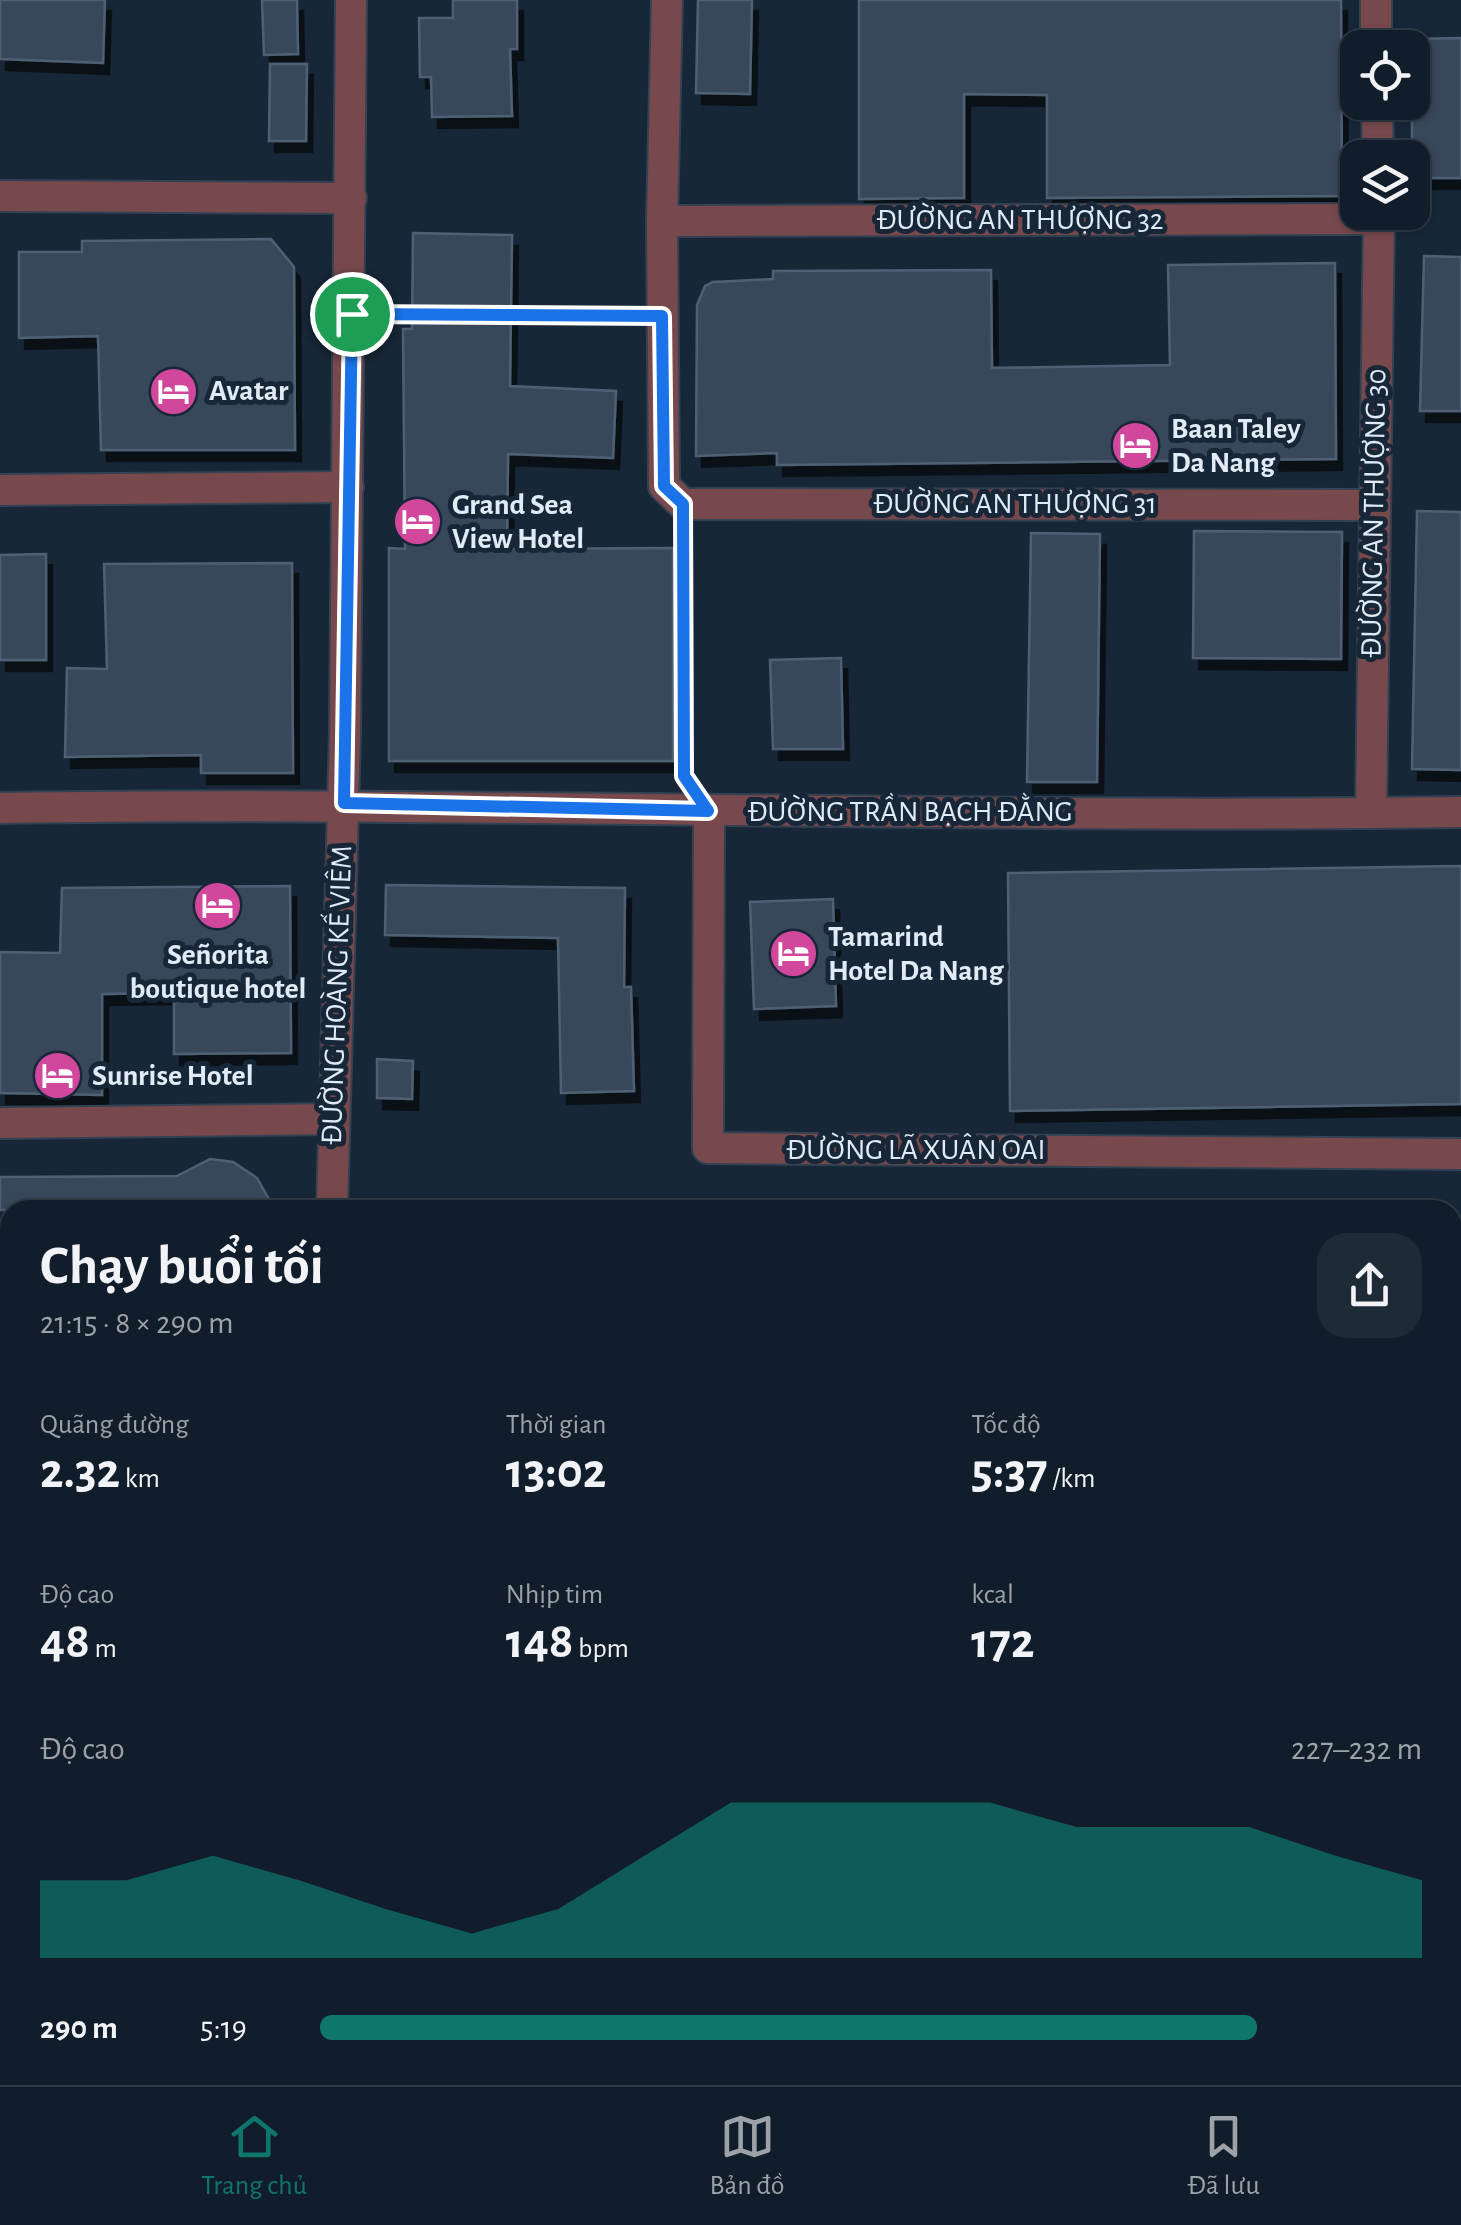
<!DOCTYPE html>
<html lang="vi">
<meta charset="utf-8">
<style>
body{margin:0;font-family:"Alegreya Sans",sans-serif;background:#1e2a36;color:#f1f3f6;height:100vh;display:flex;flex-direction:column;font-size:38px;white-space:nowrap}
*{box-sizing:border-box;margin:0}
p{font-size:32px;color:#9ca2a8}
.icon{flex:none;width:55px;height:55px;fill:none;stroke:currentColor;stroke-width:2;stroke-linecap:round;stroke-linejoin:round}
.map{position:relative;flex:1;overflow:hidden}
.details{position:absolute;left:0px;top:1200px;width:1462px;height:885px;display:flex;flex-direction:column;background:#111d2a;border-radius:30px 30px 0 0;box-shadow:0 2px 8px #0004,0 0 0 2px #303b47}
.details>*{flex:none}
.fabs{position:absolute;left:1340px;top:30px;display:grid;gap:20px}
.fabs a{display:grid;place-items:center;width:90px;height:90px;border-radius:20px;background:#111d2a;box-shadow:0 2px 8px #0004,0 0 0 2px #303b47;font-size:50px}
.pin{position:absolute;display:grid;place-items:center;width:85px;height:85px;color:#fff;margin:-42px;border:5px solid #fff;border-radius:50%;box-shadow:0 2px 10px #0007}
.round{display:grid;place-items:center;flex:none;width:105px;height:105px;border-radius:30px;background:#1e2a36}
.overview{display:flex;align-items:center;justify-content:space-between;height:170px;padding:0 40px}
h1{font-size:55px;font-weight:600;line-height:75px}
.figures{display:grid;grid-template-columns:repeat(3,1fr);gap:15px;height:170px;padding:10px 40px}
.figures div{display:grid;align-content:center}
.figures b{font-size:50px;font-weight:600}
.figures small{font-size:28px;font-weight:400}
.figures p{font-size:28px}
.chart{height:280px;padding:20px 40px}
.chart p{display:flex;justify-content:space-between}
.chart svg{width:100%;height:180px;margin-top:10px;fill:#0f766e;opacity:.7}
ul{padding:0 40px;list-style:none;font-size:32px}
li{display:grid;grid-template-columns:160px 120px 1fr;align-items:center;height:75px}
li i{height:25px;border-radius:12px;background:#0f766e}
.tabs{display:flex;justify-content:space-around;align-items:center;height:140px;border-top:2px solid #303b47;background:#111d2a;font-size:28px;color:#9ca2a8}
.tabs a{display:grid;justify-items:center;gap:5px}
.tabs .current{color:#0f766e}
.map>svg:first-child{display:block}
.green{fill:#244939}
.building{fill:#37475a;stroke:#506175;stroke-width:2.5;filter:url(#shadow)}
.lines{fill:none;stroke-linecap:round;stroke-linejoin:round}
.minor-casing{stroke:#334253;stroke-width:34}
.major-casing{stroke:#334253;stroke-width:34}
.path{stroke:#84919f;stroke-width:6;stroke-dasharray:8 5;stroke-linecap:butt}
.minor{stroke:#77494d;stroke-width:30}
.major{stroke:#c76973;stroke-width:30}
.route-casing{stroke:#fff;stroke-width:20}
.route{stroke:#1a73e8;stroke-width:12}
.labels{text-anchor:middle;dominant-baseline:central;stroke-width:10;stroke-linejoin:round;paint-order:stroke}
.street-label{font-size:30px;fill:#e1ebf6;stroke:#172738}
.poi-label{font-size:30px;font-weight:bold;fill:#e1ebf6;stroke:#172738;text-anchor:start}
</style>
<div class="map">
<svg width="1461" height="2085" viewBox="0 0 1461 2085">
<defs>
<filter id="shadow"><feDropShadow dx="6" dy="11" stdDeviation="0" flood-color="#0009"/></filter>
</defs>
<rect width="100%" height="100%" fill="#172738"/>
<!-- green -->
<g class="green">
<path d="M 0,1570 L 10,1571 L 10,1806 L 0,1806 Z"/>
<rect x="1452" y="1641" width="9" height="194"/>
<path d="M 1452,1886 L 1461,1886 L 1461,2085 L 1155,2085 L 1155,2075 L 1452,2075 Z"/>
</g>
<!-- building -->
<g class="building">
<path d="M 0,0 L 105,0 L 103,63 L 0,59 Z"/>
<path d="M 262,0 L 297,0 L 298,54 L 264,55 Z"/>
<path d="M 453,0 L 517,0 L 517,49 L 510,49 L 512,116 L 432,117 L 431,77 L 420,77 L 419,18 L 453,18 Z"/>
<path d="M 698,0 L 752,0 L 750,94 L 696,93 Z"/>
<path d="M 859,0 L 1341,0 L 1342,196 L 1047,198 L 1047,95 L 964,94 L 964,198 L 859,199 Z"/>
<path d="M 1461,38 L 1461,178 L 1412,178 L 1412,39 Z"/>
<path d="M 270,64 L 307,64 L 306,141 L 269,141 Z"/>
<path d="M 413,233 L 512,235 L 510,386 L 616,391 L 613,458 L 508,454 L 507,549 L 673,548 L 673,761 L 389,761 L 389,548 L 405,549 L 403,329 L 412,329 Z"/>
<path d="M 271,239 L 294,267 L 295,450 L 101,450 L 98,336 L 19,338 L 19,252 L 82,252 L 82,241 Z"/>
<path d="M 1424,256 L 1461,257 L 1461,411 L 1420,411 Z"/>
<path d="M 1335,263 L 1336,459 L 777,465 L 777,453 L 696,456 L 697,305 L 705,286 L 713,282 L 773,279 L 773,271 L 991,270 L 992,368 L 1170,365 L 1168,265 Z"/>
<path d="M 1417,511 L 1461,512 L 1461,770 L 1412,769 Z"/>
<path d="M 1194,531 L 1342,532 L 1341,659 L 1193,658 Z"/>
<path d="M 1031,533 L 1100,534 L 1097,782 L 1027,782 Z"/>
<path d="M 46,554 L 46,660 L 0,660 L 0,555 Z"/>
<path d="M 292,563 L 293,773 L 201,773 L 201,755 L 65,757 L 67,668 L 107,669 L 104,564 Z"/>
<path d="M 841,658 L 843,749 L 773,749 L 770,660 Z"/>
<path d="M 1461,866 L 1461,1104 L 1010,1111 L 1008,873 Z"/>
<path d="M 386,885 L 625,888 L 624,987 L 631,987 L 634,1091 L 561,1093 L 558,938 L 385,935 Z"/>
<path d="M 290,886 L 291,1053 L 174,1054 L 174,993 L 102,994 L 102,1095 L 0,1093 L 0,952 L 60,953 L 62,888 Z"/>
<path d="M 833,899 L 836,1006 L 754,1009 L 750,902 Z"/>
<path d="M 377,1059 L 413,1061 L 412,1099 L 377,1098 Z"/>
<path d="M 210,1159 L 233,1162 L 257,1178 L 275,1210 L 0,1210 L 0,1177 L 177,1176 Z"/>
</g>
<g class="lines">
<defs>
<g id="minor">
<path d="M 667,0 L 662,221 L 664,486 L 683,504 L 1374,505"/>
<path d="M 1376,0 L 1376,48"/>
<path d="M 1377,102 L 1378,158"/>
<path d="M 0,196 L 351,198"/>
<path d="M 662,221 L 1379,219"/>
<path d="M 0,490 L 348,487"/>
<path d="M 0,808 C 487,801 974,819 1461,812"/>
<path d="M 709,811 L 708,1148 L 1461,1154"/>
<path d="M 1371,813 L 1379,212"/>
<path d="M 0,1123 L 332,1119"/>
<path d="M 332,1210 L 345,733 L 351,0"/>
<path d="M 0,1619 L 10,1620"/>
<path d="M 1452,1700 L 1461,1701"/>
</g>
<g id="major">
<path d="M 0,1514 L 10,1515"/>
<path d="M 0,1559 L 10,1560"/>
<path d="M 1452,1592 L 1461,1592"/>
<path d="M 1452,1632 L 1461,1633"/>
</g>
</defs>
<!-- minor casing -->
<use href="#minor" class="minor-casing"/>
<!-- major casing -->
<use href="#major" class="major-casing"/>
<!-- path -->
<g class="path">
<path d="M 383,314 L 630,315"/>
<path d="M 683,536 L 684,778"/>
</g>
<!-- minor -->
<use href="#minor" class="minor"/>
<!-- major -->
<use href="#major" class="major"/>
</g>
<g class="lines">
<defs>
<path id="route" d="M 352,314 L 662,316 L 664,486 L 683,504 L 684,776 L 708,811 L 344,803 Z"/>
</defs>
<!-- route casing -->
<use href="#route" class="route-casing"/>
<!-- route -->
<use href="#route" class="route"/>
</g>
<!-- icons -->
<defs>
<symbol id="hotel-disc" viewBox="-11 -11 22 22"><circle r="9.5" fill="#d1479c" stroke="#172738"/><path d="M-6-4.5h1.5V1H6V5H4.5V3h-9V5H-6ZM-4 0a1.8 1.8 0 1 1 3.6 0ZM.5 0V-2.5h3Q6-2.5 6 0Z" fill="#fff"/></symbol>
</defs>
<g fill-rule="evenodd">
<use href="#hotel-disc" x="146" y="364" width="55" height="55"/>
<use href="#hotel-disc" x="1108" y="418" width="55" height="55"/>
<use href="#hotel-disc" x="390" y="494" width="55" height="55"/>
<use href="#hotel-disc" x="190" y="878" width="55" height="55"/>
<use href="#hotel-disc" x="766" y="926" width="55" height="55"/>
<use href="#hotel-disc" x="30" y="1048" width="55" height="55"/>
</g>
<g class="labels">
<!-- street labels -->
<g class="street-label">
<text x="1020" y="220">ĐƯỜNG AN THƯỢNG 32</text>
<text x="1015" y="504">ĐƯỜNG AN THƯỢNG 31</text>
<text transform="translate(1374 513) rotate(-89)">ĐƯỜNG AN THƯỢNG 30</text>
<text x="910" y="812">ĐƯỜNG TRẦN BẠCH ĐẰNG</text>
<text transform="translate(337 995) rotate(-88)">ĐƯỜNG HOÀNG KẾ VIÊM</text>
<text x="916" y="1150">ĐƯỜNG LÃ XUÂN OAI</text>
</g>
<!-- poi labels -->
<g class="poi-label">
<text x="209" y="391">Avatar</text>
<text x="1171" y="429">Baan Taley<tspan x="1171" dy="34">Da Nang</tspan></text>
<text x="452" y="505">Grand Sea<tspan x="452" dy="34">View Hotel</tspan></text>
<text x="828" y="937">Tamarind<tspan x="828" dy="34">Hotel Da Nang</tspan></text>
<text x="218" y="955" text-anchor="middle">Señorita<tspan x="218" dy="34">boutique hotel</tspan></text>
<text x="92" y="1076">Sunrise Hotel</text>
</g>
</g>
</svg>
<div class="fabs">
<a><svg class="icon" aria-label="locate" viewBox="0 0 24 24"><circle cx="12" cy="12" r="6"/><path d="M12 2v4M12 18v4M2 12h4M18 12h4"/></svg></a>
<a><svg class="icon" aria-label="layers" viewBox="0 0 24 24"><path d="M12 4l9 5-9 5-9-5zM3 14l9 5 9-5"/></svg></a>
</div>
<div class="pin" style="left:352px;top:314px;background:#1e9e55"><svg class="icon" aria-label="arrive" viewBox="0 0 24 24"><path d="M6 21V4h12l-3 4 3 4H6"/></svg></div>
<section class="details">
<div class="overview"><div><h1>Chạy buổi tối</h1><p>21:15 · 8 × 290 m</p></div><a class="round"><svg class="icon" aria-label="share" viewBox="0 0 24 24"><path d="M12 15V3M7 8l5-5 5 5M5 13v7h14v-7"/></svg></a></div>
<div class="figures">
<div><p>Quãng đường</p><b>2.32<small> km</small></b></div>
<div><p>Thời gian</p><b>13:02</b></div>
<div><p>Tốc độ</p><b>5:37<small> /km</small></b></div>
</div>
<div class="figures">
<div><p>Độ cao</p><b>48<small> m</small></b></div>
<div><p>Nhịp tim</p><b>148<small> bpm</small></b></div>
<div><p>kcal</p><b>172</b></div>
</div>
<div class="chart"><p><span>Độ cao</span>227–232 m</p>
<svg viewBox="0 0 160 44" preserveAspectRatio="none"><path d="M0 44V25L10 25L20 19L30 25L40 32L50 38L60 32L70 19L80 6L90 6L100 6L110 6L120 12L130 12L140 12L150 19L160 25V44z"/></svg>
</div>
<ul>
<li><b>290 m</b>5:19<i style="width:85%"></i></li>
</ul>
</section>
</div>
<nav class="tabs">
<a class="current"><svg class="icon" aria-label="home" viewBox="0 0 24 24"><path d="M3 11l9-7 9 7M6 9v11h12V9"/></svg>Trang chủ</a>
<a><svg class="icon" aria-label="map" viewBox="0 0 24 24"><path d="M3 6l6-2 6 2 6-2v14l-6 2-6-2-6 2zM9 4v14M15 6v14"/></svg>Bản đồ</a>
<a><svg class="icon" aria-label="saved" viewBox="0 0 24 24"><path d="M7 4h10v16l-5-4-5 4z"/></svg>Đã lưu</a>
</nav>
